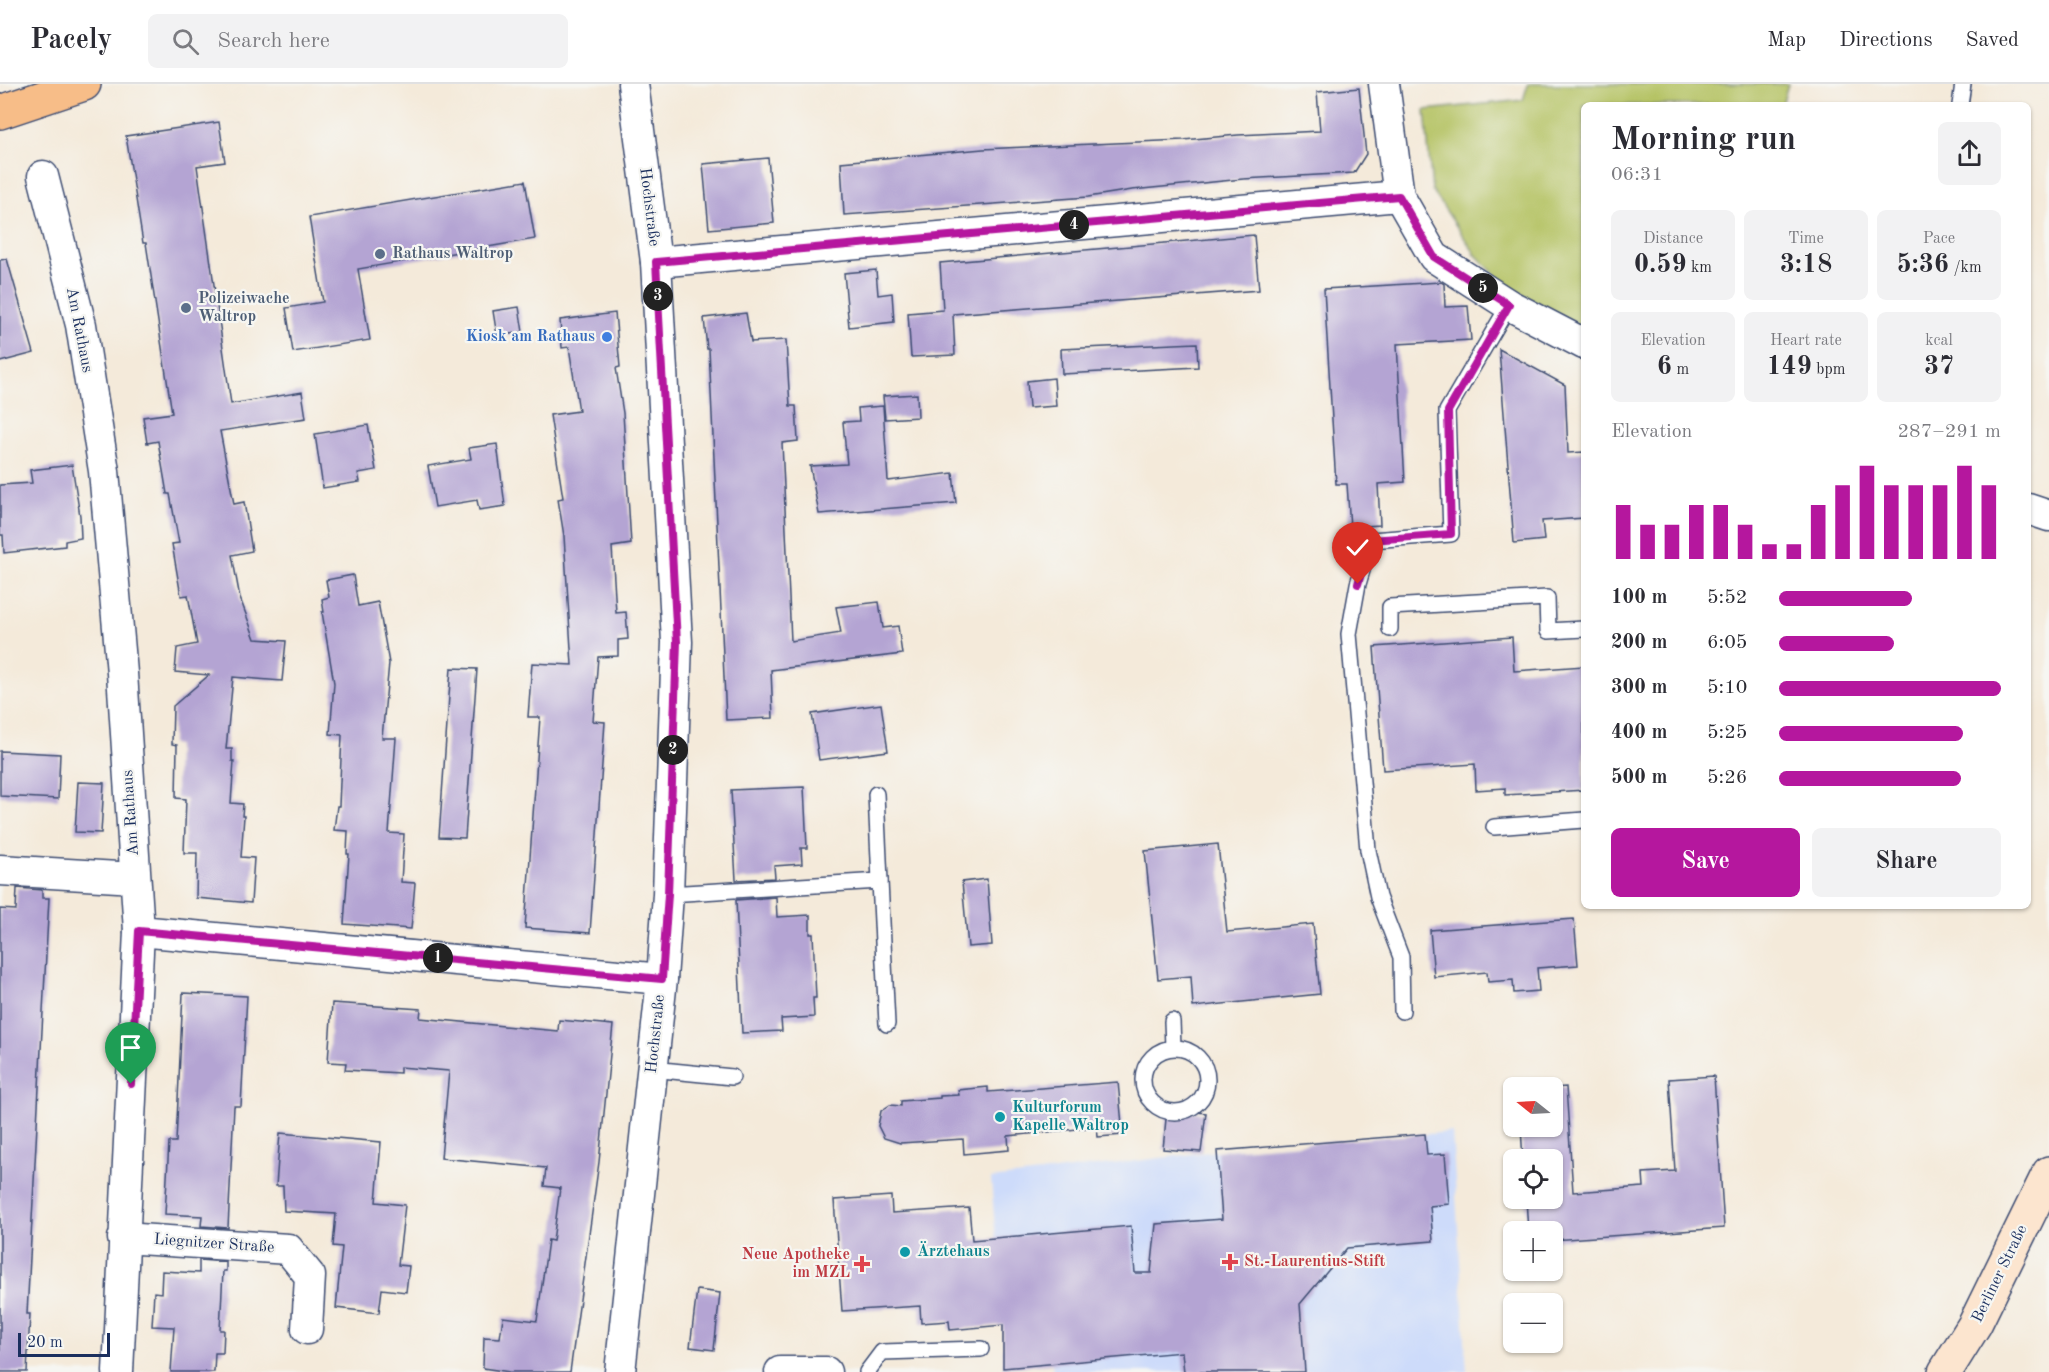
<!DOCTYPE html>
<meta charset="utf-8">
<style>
body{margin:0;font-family:"Old Standard TT",serif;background:#f2f2f3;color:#2b2b33;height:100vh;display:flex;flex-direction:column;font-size:22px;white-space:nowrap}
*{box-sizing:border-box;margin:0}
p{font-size:20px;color:#7c7c81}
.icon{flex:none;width:33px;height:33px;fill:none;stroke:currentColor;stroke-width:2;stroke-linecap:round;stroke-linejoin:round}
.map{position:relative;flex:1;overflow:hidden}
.details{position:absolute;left:1581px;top:18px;width:450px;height:807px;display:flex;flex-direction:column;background:#fff;border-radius:9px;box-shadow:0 2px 4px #0004}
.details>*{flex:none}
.needle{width:39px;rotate:288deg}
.buttons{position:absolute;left:1503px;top:993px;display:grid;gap:12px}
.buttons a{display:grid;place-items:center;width:60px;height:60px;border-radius:9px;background:#fff;box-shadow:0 2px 4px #0004;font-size:30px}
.scale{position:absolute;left:18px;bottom:15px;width:92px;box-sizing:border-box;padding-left:6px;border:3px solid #1b2f5e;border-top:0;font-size:16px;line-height:21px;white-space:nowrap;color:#1b2f5e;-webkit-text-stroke:4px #f6f6f2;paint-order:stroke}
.pin{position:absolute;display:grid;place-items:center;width:51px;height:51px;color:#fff;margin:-62px -26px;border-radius:50% 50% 50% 0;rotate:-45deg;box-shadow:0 0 6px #0007}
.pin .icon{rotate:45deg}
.km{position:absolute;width:30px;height:30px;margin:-15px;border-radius:50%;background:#222;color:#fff;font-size:16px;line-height:30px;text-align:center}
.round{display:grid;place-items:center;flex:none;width:63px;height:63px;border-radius:9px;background:#f2f2f3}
.head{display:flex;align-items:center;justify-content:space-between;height:102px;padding:0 30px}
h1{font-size:33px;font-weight:700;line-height:45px}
.figures{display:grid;grid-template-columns:repeat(3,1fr);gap:9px;height:102px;padding:6px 30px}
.figures div{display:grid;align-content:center;border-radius:9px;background:#f2f2f3;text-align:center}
.figures b{font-size:26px;font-weight:700}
.figures small{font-size:16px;font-weight:400}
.figures p{font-size:16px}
.chart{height:168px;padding:12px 30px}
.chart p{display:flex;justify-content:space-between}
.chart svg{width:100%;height:108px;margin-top:6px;stroke:#b5179e;stroke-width:6}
.action{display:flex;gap:12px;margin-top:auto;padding:12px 30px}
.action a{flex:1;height:69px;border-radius:9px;background:#b5179e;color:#fff;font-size:24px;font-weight:700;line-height:69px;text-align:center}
.action a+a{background:#f2f2f3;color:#2b2b33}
ul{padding:0 30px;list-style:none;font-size:20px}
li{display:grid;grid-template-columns:96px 72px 1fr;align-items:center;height:45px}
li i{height:15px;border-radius:8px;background:#b5179e}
header{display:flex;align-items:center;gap:36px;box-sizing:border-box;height:84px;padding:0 30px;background:#fff;border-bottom:2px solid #e1e1e2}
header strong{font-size:28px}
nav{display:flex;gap:33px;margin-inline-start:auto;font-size:21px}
.search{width:420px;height:54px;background:#f2f2f3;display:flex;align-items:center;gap:15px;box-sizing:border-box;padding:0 21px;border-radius:9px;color:#7c7c81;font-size:22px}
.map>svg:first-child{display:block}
.built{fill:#cddbfa}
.green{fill:#b5c365;stroke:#687962;stroke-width:1.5}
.building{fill:#b4a4d3}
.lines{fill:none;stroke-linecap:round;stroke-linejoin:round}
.service-casing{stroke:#3c4b71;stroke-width:18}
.minor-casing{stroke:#3c4b71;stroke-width:33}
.secondary-casing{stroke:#3c4b71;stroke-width:36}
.primary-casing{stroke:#3c4b71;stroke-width:36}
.service{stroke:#fff;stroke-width:15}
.minor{stroke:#fff;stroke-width:30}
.secondary{stroke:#fce5cf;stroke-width:33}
.primary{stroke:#f7bd88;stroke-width:33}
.route-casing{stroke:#fff;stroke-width:12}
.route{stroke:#b5179e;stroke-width:8}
.service-dot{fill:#5c6f8a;stroke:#f6f6f2;stroke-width:2}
.shop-dot{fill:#3f7fe0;stroke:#f6f6f2;stroke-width:2}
.culture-dot{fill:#0f9aa8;stroke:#f6f6f2;stroke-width:2}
.health-dot{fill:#e0444e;stroke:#f6f6f2;stroke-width:2}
.labels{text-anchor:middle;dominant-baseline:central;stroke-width:4.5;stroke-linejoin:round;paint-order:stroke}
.street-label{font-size:16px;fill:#1b2f5e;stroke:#f6f6f2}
.service-label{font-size:16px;font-weight:bold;fill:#4e5e75;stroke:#f6f6f2;text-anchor:start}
.shop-label{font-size:16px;font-weight:bold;fill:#366cbe;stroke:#f6f6f2;text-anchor:end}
.culture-label{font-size:16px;font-weight:bold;fill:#0d838f;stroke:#f6f6f2;text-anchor:start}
.health-label{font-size:16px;font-weight:bold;fill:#be3a42;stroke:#f6f6f2;text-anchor:end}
</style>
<header>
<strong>Pacely</strong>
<div class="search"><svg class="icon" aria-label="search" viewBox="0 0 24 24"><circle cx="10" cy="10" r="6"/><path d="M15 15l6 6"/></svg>Search here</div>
<nav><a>Map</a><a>Directions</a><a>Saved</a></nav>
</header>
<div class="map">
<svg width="2049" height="1288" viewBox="0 0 2049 1288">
<rect width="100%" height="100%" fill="#f6f6f2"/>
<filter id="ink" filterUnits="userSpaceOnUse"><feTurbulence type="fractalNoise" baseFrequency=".0167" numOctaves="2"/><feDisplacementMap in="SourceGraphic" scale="12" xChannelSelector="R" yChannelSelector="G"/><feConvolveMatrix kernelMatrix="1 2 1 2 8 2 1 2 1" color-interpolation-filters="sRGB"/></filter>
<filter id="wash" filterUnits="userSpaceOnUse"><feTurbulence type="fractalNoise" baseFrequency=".008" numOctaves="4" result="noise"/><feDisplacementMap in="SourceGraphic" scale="24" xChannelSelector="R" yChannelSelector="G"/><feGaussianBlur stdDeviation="1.35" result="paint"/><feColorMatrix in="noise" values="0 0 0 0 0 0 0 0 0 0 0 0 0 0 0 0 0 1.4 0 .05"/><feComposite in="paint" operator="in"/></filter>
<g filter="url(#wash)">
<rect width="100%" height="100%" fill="#f4eada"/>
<!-- built -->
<path class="built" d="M 1452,1048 L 1467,1288 L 1053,1288 L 1052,1279 L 1003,1284 L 1003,1246 L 991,1095 L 1217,1067 Z"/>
<!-- green -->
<path class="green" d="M 1528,0 L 1788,0 L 1782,21 L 1584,21 L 1584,245 L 1506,202 L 1476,171 L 1432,106 L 1425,26 L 1523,16 Z"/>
<g id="blocks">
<!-- building -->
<g class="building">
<path d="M 1359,4 L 1366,70 L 1354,89 L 1243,95 L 1132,106 L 1088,113 L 844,131 L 841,78 L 983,65 L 1183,56 L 1238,51 L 1320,47 L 1317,8 Z"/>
<path d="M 219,38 L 225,78 L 197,82 L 231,320 L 302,308 L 306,334 L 220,347 L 234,420 L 244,418 L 252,467 L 232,471 L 240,514 L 255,555 L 286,557 L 282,597 L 233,593 L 226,665 L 232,665 L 232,677 L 234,677 L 231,719 L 243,720 L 242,732 L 244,732 L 241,773 L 254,774 L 251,819 L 196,814 L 197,769 L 184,769 L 186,715 L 176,714 L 177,661 L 172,660 L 173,622 L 209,591 L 175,588 L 177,564 L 197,560 L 188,511 L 181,512 L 172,460 L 179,459 L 170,410 L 167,410 L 158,357 L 147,359 L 143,333 L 172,329 L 146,159 L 143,159 L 126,52 Z"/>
<path d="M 768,74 L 774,139 L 709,145 L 703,80 Z"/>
<path d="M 525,97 L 535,155 L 358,185 L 370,256 L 293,268 L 286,224 L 323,218 L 309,133 Z"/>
<path d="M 1254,151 L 1259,206 L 953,230 L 955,271 L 911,273 L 908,229 L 943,226 L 940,179 Z"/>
<path d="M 7,175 L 34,269 L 0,278 L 0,176 Z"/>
<path d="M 876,186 L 878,211 L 892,209 L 894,238 L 849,243 L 844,189 Z"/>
<path d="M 1441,198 L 1444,200 L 1445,223 L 1468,222 L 1471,256 L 1397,260 L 1405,398 L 1378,400 L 1380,441 L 1350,443 L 1347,400 L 1336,400 L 1324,205 Z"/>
<path d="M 519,223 L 523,248 L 497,252 L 493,227 Z"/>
<path d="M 615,229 L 620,283 L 616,284 L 623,329 L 631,460 L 612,463 L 616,529 L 626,528 L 628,555 L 618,556 L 618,572 L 598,573 L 593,637 L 605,638 L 590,849 L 525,844 L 540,633 L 528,633 L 532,579 L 572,581 L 564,452 L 558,415 L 563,414 L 550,331 L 579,327 L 569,263 L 562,264 L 560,236 Z"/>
<path d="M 746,229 L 751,258 L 786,256 L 790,322 L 796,322 L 798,357 L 782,359 L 791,557 L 841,549 L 836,523 L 879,518 L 883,544 L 898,542 L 902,570 L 771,586 L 773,634 L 726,636 L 709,265 L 707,265 L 704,234 Z"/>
<path d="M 1197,259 L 1198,283 L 1062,290 L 1061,265 Z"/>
<path d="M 1499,265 L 1565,301 L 1568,369 L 1584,368 L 1584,434 L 1542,437 L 1544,456 L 1514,459 Z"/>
<path d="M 1054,294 L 1056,322 L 1029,324 L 1027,297 Z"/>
<path d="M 917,310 L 918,333 L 885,335 L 883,312 Z"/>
<path d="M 883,322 L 888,397 L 953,389 L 956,419 L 819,430 L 810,382 L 847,380 L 843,338 L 859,337 L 858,324 Z"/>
<path d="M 368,341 L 376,386 L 358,389 L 360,398 L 323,404 L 315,350 Z"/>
<path d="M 497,360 L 505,422 L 479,426 L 477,416 L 435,423 L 428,382 L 471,375 L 469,364 Z"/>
<path d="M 72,381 L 80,432 L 81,454 L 65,457 L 65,462 L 4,469 L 3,451 L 0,451 L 0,401 L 32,399 L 30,386 Z"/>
<path d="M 353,491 L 358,522 L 378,518 L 389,579 L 382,654 L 396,654 L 389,749 L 404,750 L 401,798 L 415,799 L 411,845 L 344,840 L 349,770 L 347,770 L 348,747 L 334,746 L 337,722 L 339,722 L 342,651 L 330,650 L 334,599 L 322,528 L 324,528 L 322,515 L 329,513 L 326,496 Z"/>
<path d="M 1512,553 L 1514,587 L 1584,582 L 1584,706 L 1505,711 L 1505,704 L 1476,706 L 1475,680 L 1383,686 L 1374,563 Z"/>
<path d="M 451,584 L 477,585 L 465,754 L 439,753 Z"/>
<path d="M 881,620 L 888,667 L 819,676 L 812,630 Z"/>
<path d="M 0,667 L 60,670 L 58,715 L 0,712 Z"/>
<path d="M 78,698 L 104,699 L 101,749 L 75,748 Z"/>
<path d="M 804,703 L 807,764 L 801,764 L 802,780 L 774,782 L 775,794 L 736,796 L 731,706 Z"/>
<path d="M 1218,760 L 1227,848 L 1313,840 L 1320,910 L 1193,923 L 1191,892 L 1158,895 L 1145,767 Z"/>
<path d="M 987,795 L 992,861 L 968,863 L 962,798 Z"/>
<path d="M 17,804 L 42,806 L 42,814 L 49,814 L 27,1230 L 30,1230 L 27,1288 L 0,1288 L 0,825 L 16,826 Z"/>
<path d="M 776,813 L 777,833 L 810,831 L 810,850 L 813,850 L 816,914 L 813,914 L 814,933 L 781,935 L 782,947 L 742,949 L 736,816 Z"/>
<path d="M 1574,835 L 1578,881 L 1537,884 L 1539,907 L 1514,909 L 1513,896 L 1488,898 L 1487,888 L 1434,893 L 1430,846 Z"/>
<path d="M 183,909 L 247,912 L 241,1022 L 234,1022 L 228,1144 L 201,1142 L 202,1132 L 165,1130 L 169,1058 L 176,1058 Z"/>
<path d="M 332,919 L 421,925 L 420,934 L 558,947 L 559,936 L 613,941 L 599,1078 L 570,1288 L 510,1288 L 483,1284 L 484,1253 L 500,1254 L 503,1233 L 537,1237 L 548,1156 L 553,1157 L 560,1104 L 544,1102 L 546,1084 L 441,1074 L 449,987 L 400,983 L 400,989 L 345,986 L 346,979 L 328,978 Z"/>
<path d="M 1714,992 L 1724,1144 L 1552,1156 L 1552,1148 L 1528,1148 L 1526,1114 L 1552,1114 L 1552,1076 L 1523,1076 L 1521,1044 L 1510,1045 L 1507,1007 L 1514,1007 L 1514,1042 L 1552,1042 L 1552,1004 L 1566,1003 L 1573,1108 L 1644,1103 L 1643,1089 L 1675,1087 L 1669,995 Z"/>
<path d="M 1118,998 L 1123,1051 L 1098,1053 L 1097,1043 L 1008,1052 L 1009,1066 L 964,1070 L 963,1055 L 900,1059 L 884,1054 L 878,1042 L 881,1027 L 890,1021 L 901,1022 L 901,1017 L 940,1014 L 940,1012 L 959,1011 L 958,1006 L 988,1003 L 988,1008 Z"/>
<path d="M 1167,1025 L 1206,1029 L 1201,1068 L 1163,1065 Z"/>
<path d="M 280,1049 L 381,1058 L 376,1118 L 405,1121 L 398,1181 L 409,1182 L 406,1208 L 382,1205 L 379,1229 L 336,1224 L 342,1163 L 333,1162 L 336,1130 L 284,1127 L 283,1102 L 276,1102 Z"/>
<path d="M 1425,1050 L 1427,1071 L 1445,1070 L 1449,1120 L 1430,1122 L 1433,1157 L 1347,1164 L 1300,1220 L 1305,1288 L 1184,1288 L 1182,1268 L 1003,1284 L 1003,1241 L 950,1246 L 949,1237 L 921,1239 L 920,1222 L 842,1227 L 834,1116 L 891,1112 L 892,1129 L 969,1124 L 972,1156 L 1131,1142 L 1135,1189 L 1151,1189 L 1156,1140 L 1222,1135 L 1217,1067 Z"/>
<path d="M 199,1176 L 226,1178 L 226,1187 L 223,1187 L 220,1246 L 224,1246 L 223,1269 L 215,1269 L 214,1288 L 171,1288 L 174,1243 L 152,1242 L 154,1208 L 161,1209 L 162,1187 L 199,1189 Z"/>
<path d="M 697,1206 L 720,1209 L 714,1266 L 690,1263 Z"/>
</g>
</g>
</g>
<g filter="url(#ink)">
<use href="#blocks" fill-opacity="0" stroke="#3c4b71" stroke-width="1.5"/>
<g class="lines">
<defs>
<g id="service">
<path d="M 1960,21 L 1963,0"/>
<path d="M 1390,545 L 1390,523 L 1547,514 L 1548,547 L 1584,545"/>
<path d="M 876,710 L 880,797"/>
<path d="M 1494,743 L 1584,736"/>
<path d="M 668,810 L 880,797 L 887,940"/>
<path d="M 1402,927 L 1401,873 L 1378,813 L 1368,766 L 1349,550 L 1358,500 L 1371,456 L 1451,450 L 1447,327 L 1509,221"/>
<path d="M 1172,937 L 1173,963"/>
<circle cx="1175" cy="996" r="32"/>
<path d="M 652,985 L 732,993"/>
<path d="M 867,1288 L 882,1268 L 981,1265"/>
</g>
<g id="minor">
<path d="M 1384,0 L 1399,112 L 1434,173 L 1509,221 L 1584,260"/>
<path d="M 43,92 L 81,241 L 104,387 L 122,589 L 139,847 L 662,895"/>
<path d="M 656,178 L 1399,112"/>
<path d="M 2028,425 L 2049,432"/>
<path d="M 0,786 L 135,794"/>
<path d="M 123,1154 L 288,1165 L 310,1192 L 307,1245"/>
<path d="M 118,1288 L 139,847"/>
<path d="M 620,1288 L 662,895 L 668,810 L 677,558 L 656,178 L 633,0"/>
<path d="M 780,1288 L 826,1288"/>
</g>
<path id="secondary" d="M 1945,1288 L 1975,1240 L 2049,1089"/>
<path id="primary" d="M 0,28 L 84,0"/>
</defs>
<!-- service casing -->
<use href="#service" class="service-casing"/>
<!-- minor casing -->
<use href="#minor" class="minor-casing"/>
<!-- secondary casing -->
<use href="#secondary" class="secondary-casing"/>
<!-- primary casing -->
<use href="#primary" class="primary-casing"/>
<!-- service -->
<use href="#service" class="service"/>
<!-- minor -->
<use href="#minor" class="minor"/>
<!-- secondary -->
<use href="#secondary" class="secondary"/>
<!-- primary -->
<use href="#primary" class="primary"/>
</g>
</g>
<g class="lines" filter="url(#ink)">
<defs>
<path id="route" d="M 131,1000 L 139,847 L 662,895 L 668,810 L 677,558 L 656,178 L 1399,112 L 1434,173 L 1509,221 L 1448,327 L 1451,450 L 1371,456 L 1358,500"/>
</defs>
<!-- route casing -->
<use href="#route" class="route-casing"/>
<!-- route -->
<use href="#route" class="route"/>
</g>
<!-- markers -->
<g class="service-dot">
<circle cx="380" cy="170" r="6"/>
<circle cx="186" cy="224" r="6"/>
</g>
<circle class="shop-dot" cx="607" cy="253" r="6"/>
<g class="culture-dot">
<circle cx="1000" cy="1033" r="6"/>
<circle cx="905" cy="1168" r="6"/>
</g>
<g class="health-dot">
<path d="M1227 1169h6v6h6v6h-6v6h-6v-6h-6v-6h6z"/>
<path d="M859 1171h6v6h6v6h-6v6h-6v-6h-6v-6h6z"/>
</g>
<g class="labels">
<!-- street labels -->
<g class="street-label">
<text transform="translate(649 123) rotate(83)">Hochstraße</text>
<text transform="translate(79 246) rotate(79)">Am Rathaus</text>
<text transform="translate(131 729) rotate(-94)">Am Rathaus</text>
<text transform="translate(656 950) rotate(-84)">Hochstraße</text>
<text transform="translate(214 1160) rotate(4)">Liegnitzer Straße</text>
<text transform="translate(2000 1190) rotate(-64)">Berliner Straße</text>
</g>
<!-- service labels -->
<g class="service-label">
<text x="392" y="170">Rathaus Waltrop</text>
<text x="198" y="215">Polizeiwache<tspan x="198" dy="18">Waltrop</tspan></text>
</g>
<!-- shop labels -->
<g class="shop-label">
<text x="595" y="253">Kiosk am Rathaus</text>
</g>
<!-- culture labels -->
<g class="culture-label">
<text x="1012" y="1024">Kulturforum<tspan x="1012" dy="18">Kapelle Waltrop</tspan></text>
<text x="917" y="1168">Ärztehaus</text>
</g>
<!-- health labels -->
<g class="health-label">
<text x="850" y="1171">Neue Apotheke<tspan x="850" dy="18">im MZL</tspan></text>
<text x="1244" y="1178" text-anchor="start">St.-Laurentius-Stift</text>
</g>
</g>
</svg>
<div class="buttons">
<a><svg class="needle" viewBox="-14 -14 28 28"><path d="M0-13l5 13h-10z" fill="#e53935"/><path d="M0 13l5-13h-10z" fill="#7c7c81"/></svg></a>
<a><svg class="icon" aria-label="locate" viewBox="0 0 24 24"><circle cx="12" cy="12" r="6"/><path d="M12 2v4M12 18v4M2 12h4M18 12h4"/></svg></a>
<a>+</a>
<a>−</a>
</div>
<div class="scale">20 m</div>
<div class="pin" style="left:131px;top:1000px;background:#1e9e55"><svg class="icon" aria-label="arrive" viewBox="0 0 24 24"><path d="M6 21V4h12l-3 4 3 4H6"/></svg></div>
<div class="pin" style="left:1358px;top:500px;background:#d93025"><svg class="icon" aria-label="check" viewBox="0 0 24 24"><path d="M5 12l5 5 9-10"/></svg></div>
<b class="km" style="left:438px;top:874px">1</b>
<b class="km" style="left:673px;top:666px">2</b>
<b class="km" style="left:658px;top:212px">3</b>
<b class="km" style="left:1074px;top:141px">4</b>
<b class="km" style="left:1483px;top:204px">5</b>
<section class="details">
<div class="head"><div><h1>Morning run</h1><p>06:31</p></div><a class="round"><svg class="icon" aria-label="share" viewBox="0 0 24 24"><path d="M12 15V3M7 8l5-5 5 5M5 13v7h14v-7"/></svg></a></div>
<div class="figures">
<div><p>Distance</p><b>0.59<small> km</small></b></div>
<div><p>Time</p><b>3:18</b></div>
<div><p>Pace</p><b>5:36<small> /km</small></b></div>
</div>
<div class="figures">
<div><p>Elevation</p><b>6<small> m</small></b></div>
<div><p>Heart rate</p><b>149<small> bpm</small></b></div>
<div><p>kcal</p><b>37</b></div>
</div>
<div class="chart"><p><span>Elevation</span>287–291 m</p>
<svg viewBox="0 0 160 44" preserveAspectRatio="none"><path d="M5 44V22M15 44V30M25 44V30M35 44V22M45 44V22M55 44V30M65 44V38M75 44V38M85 44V22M95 44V14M105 44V6M115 44V14M125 44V14M135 44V14M145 44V6M155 44V14"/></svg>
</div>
<ul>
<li><b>100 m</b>5:52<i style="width:60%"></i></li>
<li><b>200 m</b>6:05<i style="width:52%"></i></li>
<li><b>300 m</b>5:10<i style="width:100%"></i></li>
<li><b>400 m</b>5:25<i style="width:83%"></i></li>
<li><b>500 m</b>5:26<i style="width:82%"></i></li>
</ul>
<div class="action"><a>Save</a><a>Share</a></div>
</section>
</div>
